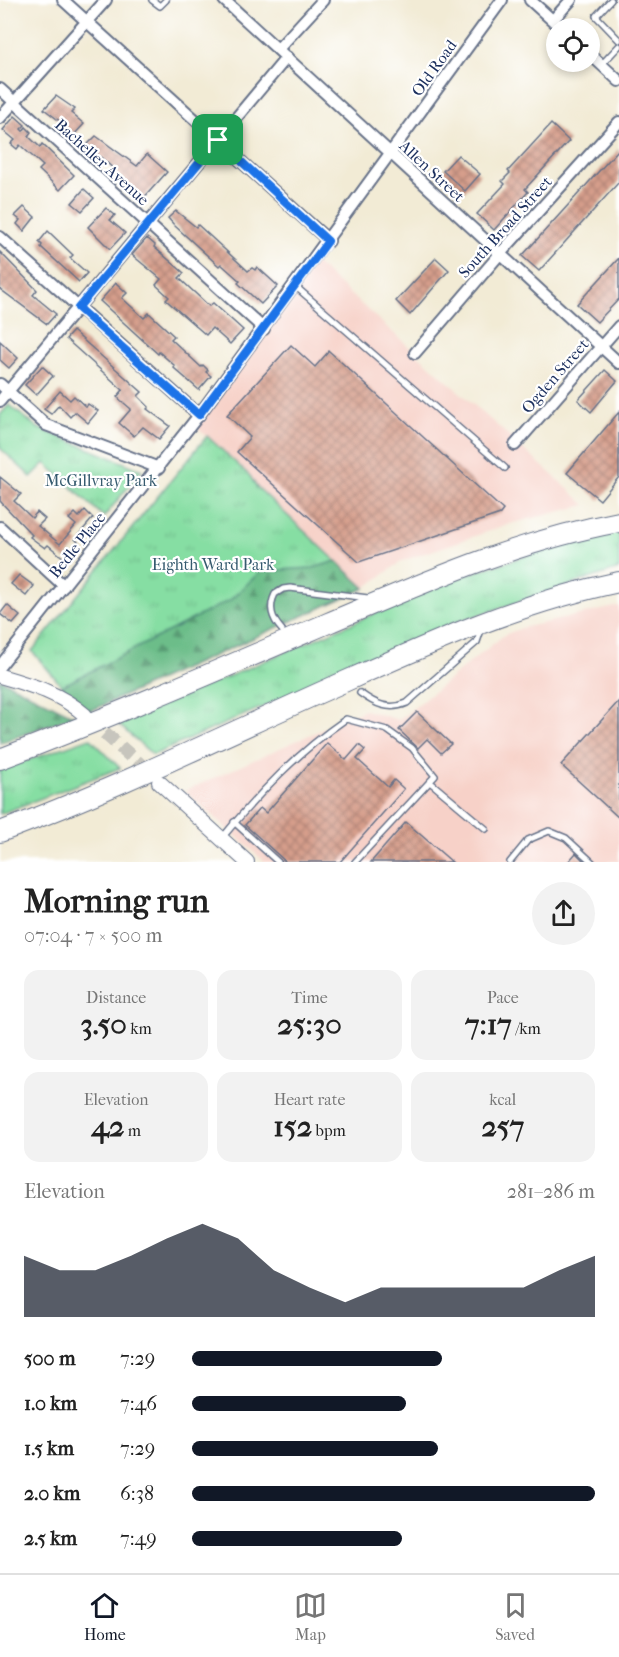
<!DOCTYPE html>
<meta charset="utf-8">
<style>
body{margin:0;font-family:"IM FELL French Canon",serif;background:#f2f2f2;color:#222;height:100vh;display:flex;flex-direction:column;font-size:22px;white-space:nowrap}
*{box-sizing:border-box;margin:0}
p{font-size:20px;color:#767676}
.icon{flex:none;width:33px;height:33px;fill:none;stroke:currentColor;stroke-width:2;stroke-linecap:round;stroke-linejoin:round}
.map{position:relative;height:862px;overflow:hidden}
.panel{display:flex;flex-direction:column;background:#fff;flex:1}
.panel>*{flex:none}
.fabs{position:absolute;left:546px;top:18px;display:grid;gap:12px}
.fabs a{display:grid;place-items:center;width:54px;height:54px;border-radius:50%;background:#fff;box-shadow:0 3px 9px #0003;font-size:30px}
.pin{position:absolute;display:grid;place-items:center;width:51px;height:51px;color:#fff;margin:-26px;border-radius:12px;box-shadow:0 3px 9px #0006}
.round{display:grid;place-items:center;flex:none;width:63px;height:63px;border-radius:32px;background:#f2f2f2}
.summary{display:flex;align-items:center;justify-content:space-between;height:102px;padding:0 24px}
h1{font-size:33px;font-weight:800;line-height:45px}
.figures{display:grid;grid-template-columns:repeat(3,1fr);gap:9px;height:102px;padding:6px 24px}
.figures div{display:grid;align-content:center;border-radius:15px;background:#f2f2f2;text-align:center}
.figures b{font-size:30px;font-weight:800}
.figures small{font-size:16px;font-weight:400}
.figures p{font-size:16px}
.chart{height:168px;padding:12px 24px}
.chart p{display:flex;justify-content:space-between}
.chart svg{width:100%;height:108px;margin-top:6px;fill:#111827;opacity:.7}
ul{padding:0 24px;list-style:none;font-size:20px}
li{display:grid;grid-template-columns:96px 72px 1fr;align-items:center;height:45px}
li i{height:15px;border-radius:8px;background:#111827}
.dock{display:flex;justify-content:space-around;align-items:center;height:84px;border-top:2px solid #e0e0e0;background:#fff;font-size:16px;color:#767676}
.dock a{display:grid;justify-items:center;gap:3px}
.dock .selected{color:#111827}
.map>svg:first-child{display:block}
.built{fill:#f7d1c8}
.grass{fill:url(#grass-tufts);stroke:#508680;stroke-width:1.5}
.forest{fill:url(#forest-firs);stroke:#447674;stroke-width:1.5}
.building{fill:url(#building-cross-hatch)}
.lines{fill:none;stroke-linecap:round;stroke-linejoin:round}
.tertiary-tunnel{stroke:#c7c5bd;stroke-width:14;stroke-dasharray:14 7;stroke-linecap:butt}
.service-casing{stroke:#667188;stroke-width:8}
.minor-casing{stroke:#667188;stroke-width:14}
.tertiary-casing{stroke:#667188;stroke-width:16}
.motorway-casing{stroke:#667188;stroke-width:22}
.service{stroke:#fff;stroke-width:5}
.minor{stroke:#fff;stroke-width:10}
.tertiary{stroke:#fff;stroke-width:14}
.motorway{stroke:#fff;stroke-width:20}
.route-casing{stroke:#fff;stroke-width:12}
.route{stroke:#1a73e8;stroke-width:8}
.labels{text-anchor:middle;dominant-baseline:central;stroke-width:4.5;stroke-linejoin:round;paint-order:stroke}
.street-label{font-size:16px;fill:#1b2f5e;stroke:#fff}
.park-label{font-size:16px;fill:#365b6f;stroke:#fff}
</style>
<div class="map">
<svg width="619" height="862" viewBox="0 0 619 862">
<defs>
<pattern id="grass-tufts" width="24" height="20" patternUnits="userSpaceOnUse" patternTransform="scale(1.5)"><rect width="24" height="20" fill="#86dea3"/><path d="M3 7l-1-3M5 7V3M7 7l1-3M15 17l-1-3M17 17v-4M19 17l1-3" fill="none" stroke="#73bf8f"/></pattern>
<pattern id="forest-firs" width="22" height="20" patternUnits="userSpaceOnUse" patternTransform="scale(1.5)"><rect width="22" height="20" fill="#6cbd89"/><path d="M5 1l3.5 6h-7zM16 11l3.5 6h-7z" fill="#589a73"/></pattern>
<pattern id="building-cross-hatch" width="8" height="8" patternUnits="userSpaceOnUse" patternTransform="scale(1.5)"><rect width="8" height="8" fill="#d69e8b"/><path d="M0 0l8 8M0 8l8-8" fill="none" stroke="#ad8175"/></pattern>
</defs>
<rect width="100%" height="100%" fill="#fff"/>
<filter id="ink" filterUnits="userSpaceOnUse"><feTurbulence type="fractalNoise" baseFrequency=".0167" numOctaves="2"/><feDisplacementMap in="SourceGraphic" scale="12" xChannelSelector="R" yChannelSelector="G"/><feConvolveMatrix kernelMatrix="1 2 1 2 8 2 1 2 1" color-interpolation-filters="sRGB"/></filter>
<filter id="wash" filterUnits="userSpaceOnUse"><feTurbulence type="fractalNoise" baseFrequency=".008" numOctaves="4" result="noise"/><feDisplacementMap in="SourceGraphic" scale="24" xChannelSelector="R" yChannelSelector="G"/><feGaussianBlur stdDeviation="1.35" result="paint"/><feColorMatrix in="noise" values="0 0 0 0 0 0 0 0 0 0 0 0 0 0 0 0 0 1.4 0 .05"/><feComposite in="paint" operator="in"/></filter>
<g filter="url(#wash)">
<rect width="100%" height="100%" fill="#f2ebd5"/>
<!-- built -->
<g class="built">
<path d="M 314,262 L 586,505 L 513,523 L 402,561 L 365,588 L 256,486 L 250,475 L 194,425 Z"/>
<path d="M 619,606 L 619,862 L 265,862 L 185,791 L 365,710 L 399,720 L 504,635 L 522,628 Z"/>
</g>
<!-- grass -->
<g class="grass">
<path d="M 9,405 L 38,428 L 142,470 L 104,517 L 45,463 L 31,477 L 0,448 L 0,415 Z"/>
<path d="M 207,436 L 250,476 L 256,486 L 365,588 L 85,713 L 32,651 Z"/>
<path d="M 619,530 L 619,569 L 457,622 L 153,755 L 118,724 L 462,576 L 583,538 Z"/>
<path d="M 90,738 L 120,768 L 0,814 L 0,770 Z"/>
</g>
<!-- forest -->
<g class="forest">
<path d="M 336,561 L 365,588 L 85,713 L 62,686 L 230,600 L 261,571 L 313,568 Z"/>
<path d="M 0,679 L 74,716 L 0,743 Z"/>
</g>
<g id="blocks">
<!-- building -->
<g class="building">
<path d="M 56,96 L 75,109 L 71,113 L 84,124 L 73,136 L 64,128 L 66,126 L 44,109 Z"/>
<path d="M 15,116 L 25,125 L 21,129 L 23,131 L 26,127 L 31,132 L 28,136 L 40,147 L 42,144 L 74,175 L 60,190 L 39,170 L 43,166 L 20,145 L 17,149 L 11,144 L 15,140 L 3,130 Z"/>
<path d="M 551,124 L 569,141 L 525,189 L 528,192 L 494,230 L 477,214 L 505,184 L 502,181 L 510,173 L 508,171 Z"/>
<path d="M 96,136 L 137,166 L 147,154 L 167,172 L 141,201 L 125,186 L 128,184 L 114,171 L 115,170 L 87,145 Z"/>
<path d="M 619,149 L 619,182 L 539,271 L 522,256 Z"/>
<path d="M 458,155 L 480,174 L 465,191 L 443,171 Z"/>
<path d="M 84,189 L 94,198 L 82,211 L 72,203 Z"/>
<path d="M 24,207 L 35,217 L 24,231 L 17,224 L 20,220 L 15,216 Z"/>
<path d="M 106,208 L 115,215 L 110,220 L 125,233 L 110,249 L 88,227 Z"/>
<path d="M 176,211 L 196,227 L 198,225 L 248,271 L 252,268 L 255,270 L 257,267 L 278,286 L 261,304 L 238,283 L 240,281 L 221,264 L 219,266 L 175,226 L 168,218 Z"/>
<path d="M 48,231 L 73,255 L 70,258 L 87,273 L 79,282 L 41,247 L 42,245 L 39,242 Z"/>
<path d="M 147,238 L 155,245 L 154,247 L 184,273 L 179,278 L 209,306 L 213,303 L 243,330 L 230,344 L 212,328 L 206,335 L 166,300 L 169,297 L 156,285 L 161,279 L 132,255 Z"/>
<path d="M 0,252 L 37,290 L 33,295 L 56,314 L 47,324 L 0,289 Z"/>
<path d="M 436,258 L 449,270 L 410,315 L 396,301 Z"/>
<path d="M 619,258 L 619,299 L 597,322 L 577,304 Z"/>
<path d="M 116,283 L 127,293 L 122,298 L 144,318 L 149,313 L 174,336 L 171,339 L 201,367 L 203,365 L 208,370 L 206,372 L 211,376 L 199,390 L 174,368 L 175,366 L 159,352 L 158,354 L 100,301 Z"/>
<path d="M 73,331 L 142,392 L 138,396 L 149,407 L 147,409 L 170,426 L 159,439 L 143,427 L 134,436 L 119,423 L 131,409 L 117,397 L 123,390 L 66,339 Z"/>
<path d="M 0,341 L 18,358 L 9,368 L 0,360 Z"/>
<path d="M 291,345 L 315,367 L 329,351 L 503,510 L 500,514 L 359,562 L 237,452 L 250,437 L 227,415 Z"/>
<path d="M 42,366 L 53,376 L 36,395 L 25,385 Z"/>
<path d="M 605,370 L 617,381 L 591,412 L 578,400 Z"/>
<path d="M 60,391 L 70,400 L 74,396 L 86,407 L 88,404 L 98,411 L 88,423 L 75,412 L 70,417 L 59,405 L 51,414 L 44,409 Z"/>
<path d="M 619,412 L 619,477 L 600,500 L 567,473 Z"/>
<path d="M 0,477 L 21,494 L 14,501 L 32,518 L 37,512 L 45,519 L 38,526 L 60,544 L 76,525 L 69,519 L 75,513 L 79,517 L 85,510 L 93,518 L 75,539 L 79,543 L 65,559 L 48,545 L 45,548 L 30,537 L 32,535 L 0,501 Z"/>
<path d="M 19,575 L 34,586 L 26,596 L 11,584 Z"/>
<path d="M 7,605 L 20,616 L 13,624 L 0,614 Z"/>
<path d="M 619,701 L 619,818 L 561,765 Z"/>
<path d="M 417,712 L 451,744 L 441,753 L 427,739 L 418,748 L 399,730 Z"/>
<path d="M 327,743 L 346,760 L 359,745 L 365,750 L 357,759 L 388,787 L 394,780 L 404,789 L 340,862 L 286,862 L 245,825 L 260,808 L 266,813 Z"/>
<path d="M 406,822 L 452,862 L 371,862 Z"/>
<path d="M 576,853 L 585,862 L 568,862 Z"/>
</g>
</g>
</g>
<g filter="url(#ink)">
<use href="#blocks" fill-opacity="0" stroke="#667188" stroke-width="1.5"/>
<g class="lines">
<!-- tertiary-tunnel -->
<path class="tertiary-tunnel" d="M 89,719 L 153,776"/>
<defs>
<g id="service">
<path d="M 152,0 L 160,6 L 166,0"/>
<path d="M 611,0 L 596,16 L 619,40"/>
<path d="M 601,65 L 619,46"/>
<path d="M 295,286 L 505,468"/>
<path d="M 282,630 C 272,619 268,608 275,594 L 283,589 L 290,588 L 368,598"/>
<path d="M 360,693 C 375,704 389,711 407,703 L 477,642 L 482,627"/>
<path d="M 430,782 L 486,829"/>
<path d="M 234,822 L 278,862"/>
<path d="M 222,838 C 259,793 298,752 346,719 L 387,730 L 412,748 L 435,776 L 355,862"/>
<path d="M 510,862 L 528,840 L 549,831 L 566,838 L 592,862"/>
</g>
<g id="minor">
<path d="M 63,0 L 329,241"/>
<path d="M 224,0 L 619,363"/>
<path d="M 530,0 L 561,28"/>
<path d="M 553,20 L 571,0"/>
<path d="M 278,49 L 323,0"/>
<path d="M 590,54 L 619,81"/>
<path d="M 0,89 L 264,329"/>
<path d="M 0,118 L 106,0"/>
<path d="M 0,237 L 199,415"/>
<path d="M 415,353 L 499,255 L 619,122"/>
<path d="M 0,384 L 46,425 L 159,468"/>
<path d="M 0,401 L 287,57"/>
<path d="M 515,445 L 619,326"/>
<path d="M 0,527 L 64,586"/>
<path d="M 0,666 L 199,415 L 502,0"/>
</g>
<g id="tertiary">
<path d="M 0,676 C 31,685 60,693 85,715"/>
<path d="M 159,782 L 247,862"/>
</g>
<g id="motorway">
<path d="M 0,759 C 111,717 219,670 328,623 C 423,583 517,541 619,522"/>
<path d="M 0,832 C 118,788 231,732 346,681 C 435,641 523,602 619,582"/>
</g>
</defs>
<!-- service casing -->
<use href="#service" class="service-casing"/>
<!-- minor casing -->
<use href="#minor" class="minor-casing"/>
<!-- tertiary casing -->
<use href="#tertiary" class="tertiary-casing"/>
<!-- motorway casing -->
<use href="#motorway" class="motorway-casing"/>
<!-- service -->
<use href="#service" class="service"/>
<!-- minor -->
<use href="#minor" class="minor"/>
<!-- tertiary -->
<use href="#tertiary" class="tertiary"/>
<!-- motorway -->
<use href="#motorway" class="motorway"/>
</g>
</g>
<g class="lines" filter="url(#ink)">
<defs>
<path id="route" d="M 218,140 L 328,241 L 199,415 L 78,308 Z"/>
</defs>
<!-- route casing -->
<use href="#route" class="route-casing"/>
<!-- route -->
<use href="#route" class="route"/>
</g>
<g class="labels">
<!-- street labels -->
<g class="street-label">
<text transform="translate(434 68) rotate(-54)">Old Road</text>
<text transform="translate(102 162) rotate(42)">Bacheller Avenue</text>
<text transform="translate(432 171) rotate(43)">Allen Street</text>
<text transform="translate(505 227) rotate(-48)">South Broad Street</text>
<text transform="translate(555 376) rotate(-49)">Ogden Street</text>
<text transform="translate(77 545) rotate(-51)">Bedle Place</text>
</g>
<!-- park labels -->
<g class="park-label">
<text x="101" y="480">McGillvray Park</text>
<text x="213" y="564">Eighth Ward Park</text>
</g>
</g>
</svg>
<div class="fabs">
<a><svg class="icon" aria-label="locate" viewBox="0 0 24 24"><circle cx="12" cy="12" r="6"/><path d="M12 2v4M12 18v4M2 12h4M18 12h4"/></svg></a>
</div>
<div class="pin" style="left:218px;top:140px;background:#1e9e55"><svg class="icon" aria-label="arrive" viewBox="0 0 24 24"><path d="M6 21V4h12l-3 4 3 4H6"/></svg></div>
</div>
<section class="panel">
<div class="summary"><div><h1>Morning run</h1><p>07:04 · 7 × 500 m</p></div><a class="round"><svg class="icon" aria-label="share" viewBox="0 0 24 24"><path d="M12 15V3M7 8l5-5 5 5M5 13v7h14v-7"/></svg></a></div>
<div class="figures">
<div><p>Distance</p><b>3.50<small> km</small></b></div>
<div><p>Time</p><b>25:30</b></div>
<div><p>Pace</p><b>7:17<small> /km</small></b></div>
</div>
<div class="figures">
<div><p>Elevation</p><b>42<small> m</small></b></div>
<div><p>Heart rate</p><b>152<small> bpm</small></b></div>
<div><p>kcal</p><b>257</b></div>
</div>
<div class="chart"><p><span>Elevation</span>281–286 m</p>
<svg viewBox="0 0 160 44" preserveAspectRatio="none"><path d="M0 44V19L10 25L20 25L30 19L40 12L50 6L60 12L70 25L80 32L90 38L100 32L110 32L120 32L130 32L140 32L150 25L160 19V44z"/></svg>
</div>
<ul>
<li><b>500 m</b>7:29<i style="width:62%"></i></li>
<li><b>1.0 km</b>7:46<i style="width:53%"></i></li>
<li><b>1.5 km</b>7:29<i style="width:61%"></i></li>
<li><b>2.0 km</b>6:38<i style="width:100%"></i></li>
<li><b>2.5 km</b>7:49<i style="width:52%"></i></li>
</ul>
</section>
<nav class="dock">
<a class="selected"><svg class="icon" aria-label="home" viewBox="0 0 24 24"><path d="M3 11l9-7 9 7M6 9v11h12V9"/></svg>Home</a>
<a><svg class="icon" aria-label="map" viewBox="0 0 24 24"><path d="M3 6l6-2 6 2 6-2v14l-6 2-6-2-6 2zM9 4v14M15 6v14"/></svg>Map</a>
<a><svg class="icon" aria-label="saved" viewBox="0 0 24 24"><path d="M7 4h10v16l-5-4-5 4z"/></svg>Saved</a>
</nav>
